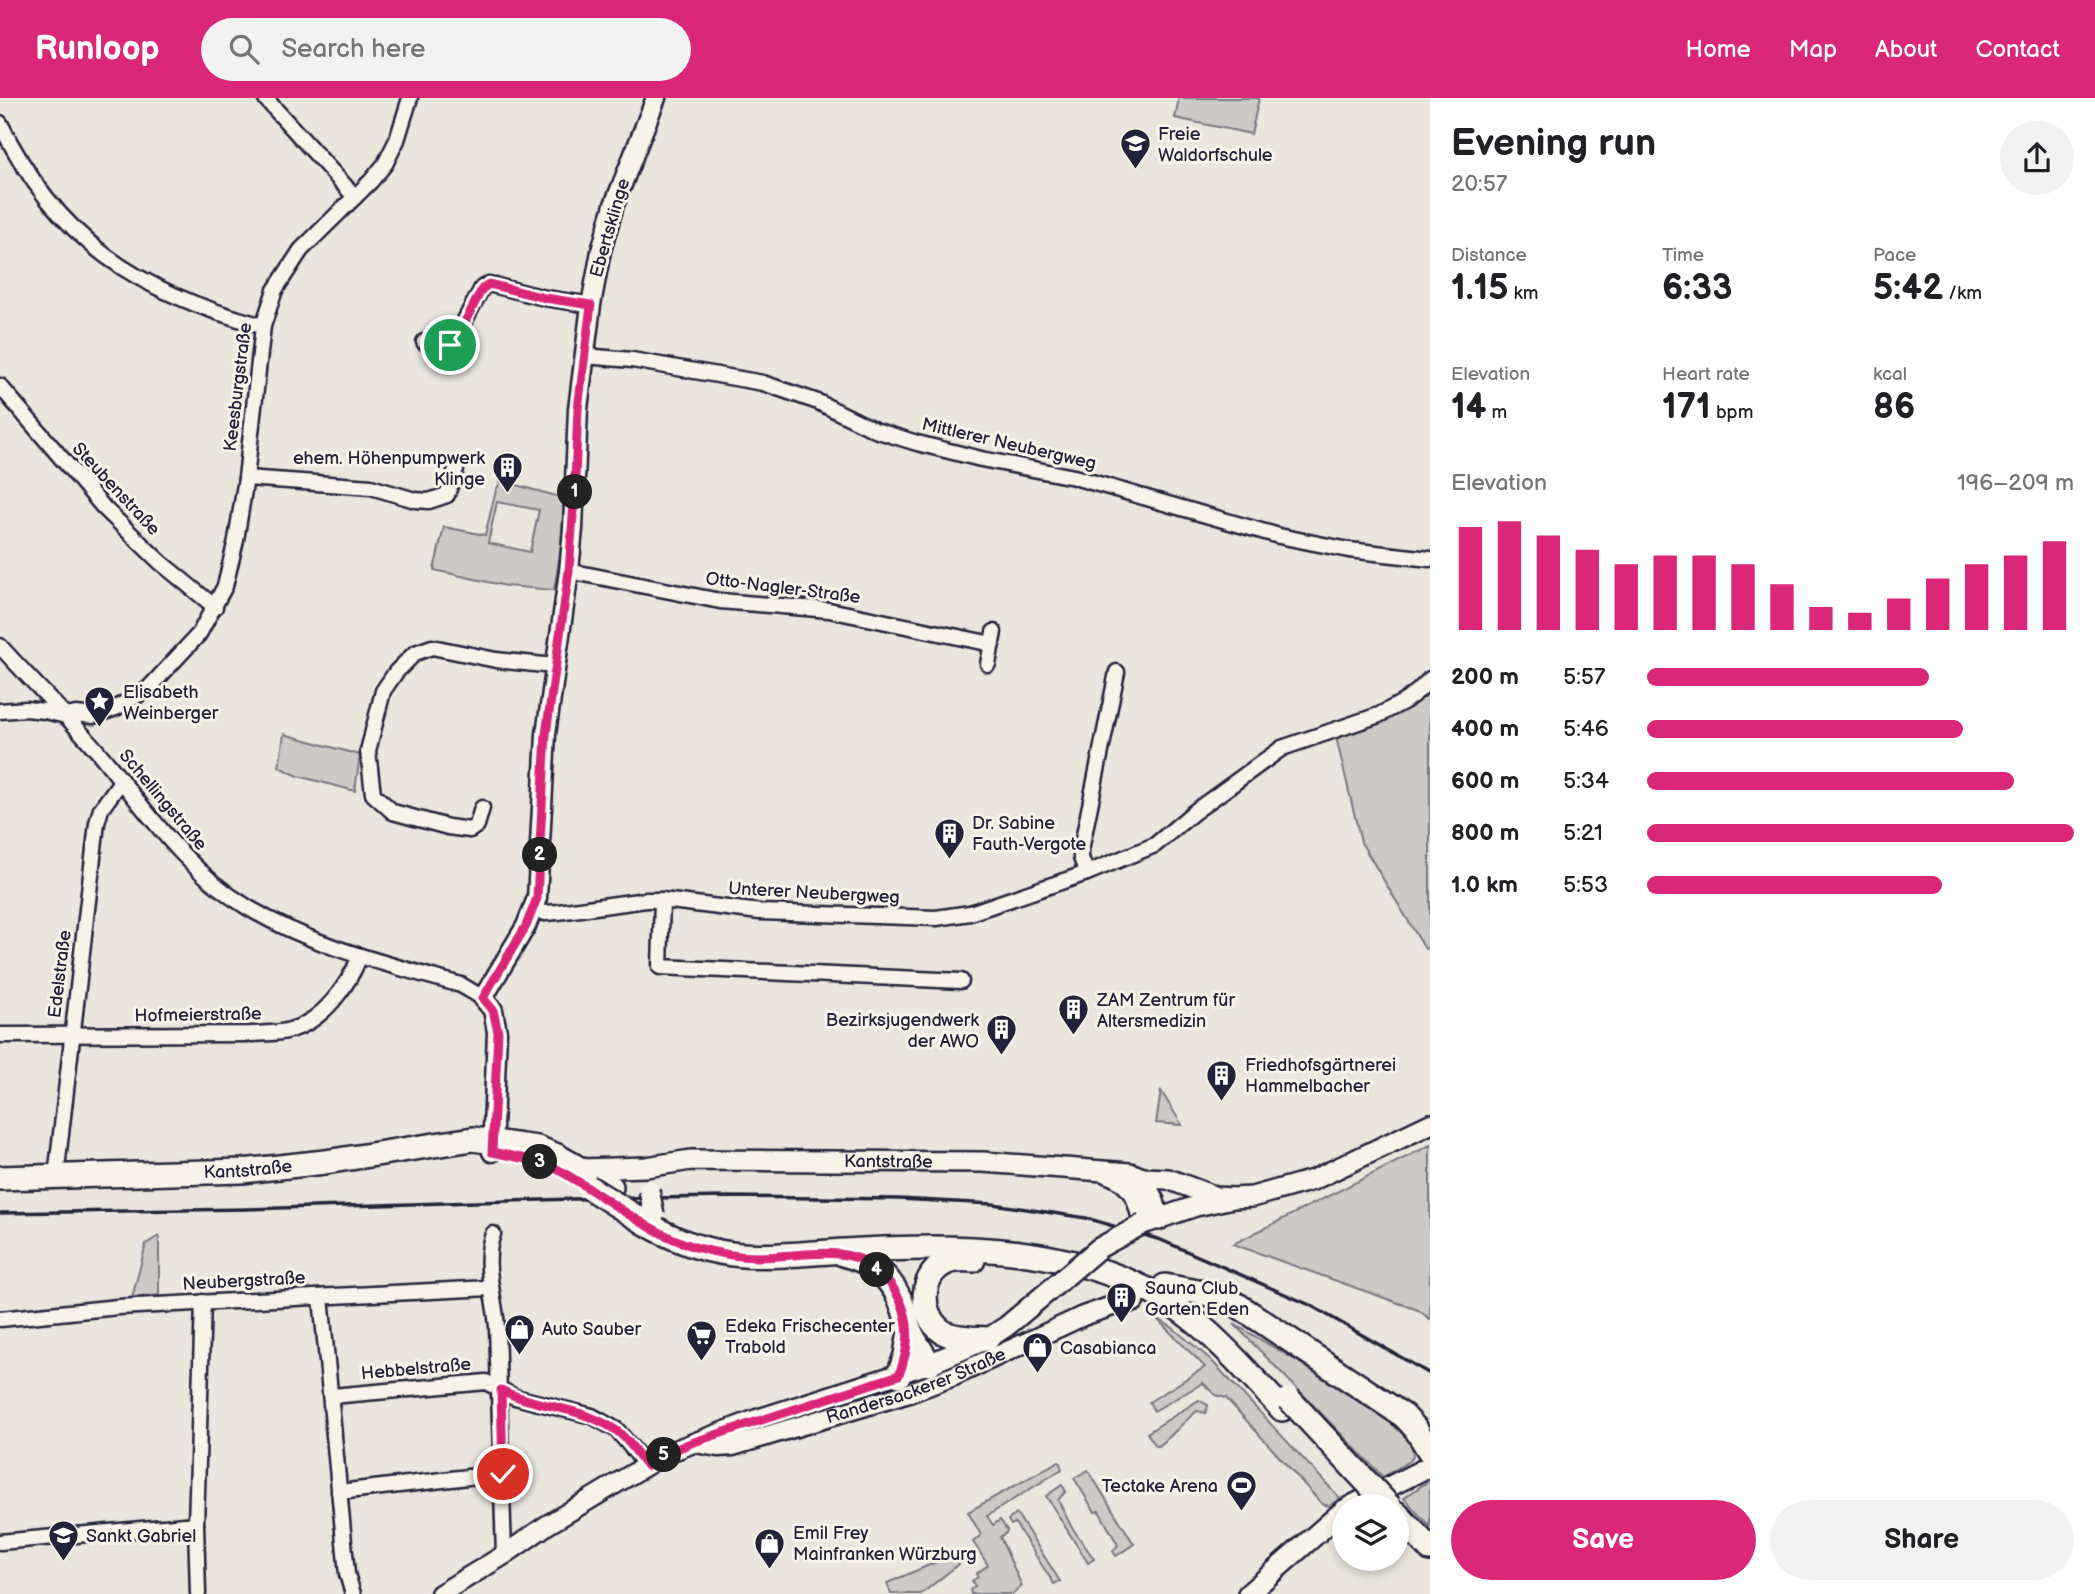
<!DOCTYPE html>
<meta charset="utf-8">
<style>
body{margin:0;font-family:"Balsamiq Sans",sans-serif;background:#f2f2f2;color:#202124;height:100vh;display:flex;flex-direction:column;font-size:26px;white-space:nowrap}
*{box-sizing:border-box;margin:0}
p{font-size:23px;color:#757577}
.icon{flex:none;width:38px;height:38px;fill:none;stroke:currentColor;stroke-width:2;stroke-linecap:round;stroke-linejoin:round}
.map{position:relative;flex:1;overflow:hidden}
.panel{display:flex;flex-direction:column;background:#fff;width:665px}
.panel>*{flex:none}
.tools{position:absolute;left:1332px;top:1396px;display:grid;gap:14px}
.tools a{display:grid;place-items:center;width:77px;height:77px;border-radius:50%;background:#fff;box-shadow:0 4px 10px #0003;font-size:35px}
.pin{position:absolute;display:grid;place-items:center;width:60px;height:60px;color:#fff;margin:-30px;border:4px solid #fff;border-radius:50%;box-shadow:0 2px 7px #0007}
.km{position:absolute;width:35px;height:35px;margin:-18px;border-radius:50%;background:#222;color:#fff;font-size:19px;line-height:35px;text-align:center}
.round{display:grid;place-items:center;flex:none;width:74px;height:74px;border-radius:37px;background:#f2f2f2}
.summary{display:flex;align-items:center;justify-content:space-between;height:119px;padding:0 21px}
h1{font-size:38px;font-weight:700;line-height:52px}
.figures{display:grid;grid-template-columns:repeat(3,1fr);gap:10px;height:119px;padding:7px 21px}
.figures div{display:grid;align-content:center}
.figures b{font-size:35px;font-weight:700}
.figures small{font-size:19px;font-weight:400}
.figures p{font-size:19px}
.chart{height:196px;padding:14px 21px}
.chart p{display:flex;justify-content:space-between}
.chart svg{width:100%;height:126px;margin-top:7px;stroke:#db2777;stroke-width:6}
.cta{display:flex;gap:14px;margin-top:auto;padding:14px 21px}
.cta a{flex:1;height:80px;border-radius:42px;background:#db2777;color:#fff;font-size:28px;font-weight:700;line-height:80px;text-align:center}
.cta a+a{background:#f2f2f2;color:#202124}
ul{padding:0 21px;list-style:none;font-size:23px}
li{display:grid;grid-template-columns:112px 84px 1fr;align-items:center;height:52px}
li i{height:18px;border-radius:9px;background:#db2777}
header{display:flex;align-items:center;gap:42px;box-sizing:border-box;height:98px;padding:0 35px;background:#db2777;color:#fff}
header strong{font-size:33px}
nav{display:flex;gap:38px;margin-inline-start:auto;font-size:24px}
.search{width:490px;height:63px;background:#f2f2f2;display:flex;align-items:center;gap:18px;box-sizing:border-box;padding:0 24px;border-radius:38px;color:#757577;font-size:26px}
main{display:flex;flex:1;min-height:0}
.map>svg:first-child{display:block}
.green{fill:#cdc9c6;stroke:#787680;stroke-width:2;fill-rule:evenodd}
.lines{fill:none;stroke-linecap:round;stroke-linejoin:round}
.minor-casing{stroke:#22223b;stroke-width:19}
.tertiary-casing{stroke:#22223b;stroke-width:23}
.secondary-casing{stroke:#22223b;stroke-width:24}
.primary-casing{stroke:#22223b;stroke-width:28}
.minor{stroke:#f7f3e8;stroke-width:14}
.tertiary{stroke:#f7f3e8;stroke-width:18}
.secondary{stroke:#f7f3e8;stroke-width:19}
.primary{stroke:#f7f3e8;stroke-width:23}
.rail{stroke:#22223b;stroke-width:3.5}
.secondary-bridge-casing{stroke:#22223b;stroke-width:24;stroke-linecap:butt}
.primary-bridge-casing{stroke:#22223b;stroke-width:28;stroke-linecap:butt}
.secondary-bridge{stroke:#f7f3e8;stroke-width:19}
.primary-bridge{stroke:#f7f3e8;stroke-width:23}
.route-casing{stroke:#fff;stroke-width:14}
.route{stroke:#db2777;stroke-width:9}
.labels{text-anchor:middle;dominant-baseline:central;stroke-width:6;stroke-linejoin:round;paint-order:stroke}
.poi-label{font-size:18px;fill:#22223b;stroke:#f7f3e8;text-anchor:start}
.street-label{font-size:18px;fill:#22223b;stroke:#f7f3e8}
</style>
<header>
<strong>Runloop</strong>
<div class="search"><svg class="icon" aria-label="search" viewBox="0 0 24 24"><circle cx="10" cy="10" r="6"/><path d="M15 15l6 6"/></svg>Search here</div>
<nav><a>Home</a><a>Map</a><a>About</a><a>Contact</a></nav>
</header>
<main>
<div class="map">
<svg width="1430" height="1496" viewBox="0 0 1430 1496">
<rect width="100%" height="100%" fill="#eae6de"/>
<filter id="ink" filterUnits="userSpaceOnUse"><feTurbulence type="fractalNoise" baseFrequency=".0143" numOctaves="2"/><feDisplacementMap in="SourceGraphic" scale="14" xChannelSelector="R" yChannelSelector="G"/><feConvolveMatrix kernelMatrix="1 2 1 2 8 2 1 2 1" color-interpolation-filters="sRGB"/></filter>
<g filter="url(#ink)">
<!-- green -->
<g class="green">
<path d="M 1179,0 L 1259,0 L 1251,36 L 1175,20 Z"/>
<path d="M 501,383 L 564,400 L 561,450 L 554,492 L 506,488 L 434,472 L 444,429 L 485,437 L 496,392 ZM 497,404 L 539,412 L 530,454 L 488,445 Z"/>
<path d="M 1430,581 L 1430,848 L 1425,851 L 1361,744 L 1336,639 Z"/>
<path d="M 284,636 L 360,657 L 355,693 L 298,678 L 279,669 Z"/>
<path d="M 1161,993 L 1182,1027 L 1156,1025 Z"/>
<path d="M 1430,1047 L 1430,1221 L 1418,1212 L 1233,1146 Z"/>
<path d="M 159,1138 L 159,1197 L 132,1200 L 146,1146 Z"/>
<path d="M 1155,1219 L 1173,1230 L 1210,1261 L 1340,1400 L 1329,1408 L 1322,1406 L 1226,1300 L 1215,1297 L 1203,1285 L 1154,1313 L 1149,1304 L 1205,1269 Z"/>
<path d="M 1234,1226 L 1297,1263 L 1390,1324 L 1408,1341 L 1412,1348 L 1413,1359 L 1409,1363 L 1383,1379 Z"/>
<path d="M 1199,1302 L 1208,1307 L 1206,1315 L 1197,1313 C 1183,1324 1173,1337 1159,1348 L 1156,1348 L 1147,1335 Z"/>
<path d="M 1059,1363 L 1062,1371 L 987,1418 L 993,1427 L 1000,1422 L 1007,1432 L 1006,1435 L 1000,1439 L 1022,1488 L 1013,1496 L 971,1496 L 970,1492 L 975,1488 L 972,1483 L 978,1479 L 976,1476 L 988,1467 L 973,1444 L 981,1437 L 968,1414 Z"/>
<path d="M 1088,1372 L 1134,1446 L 1116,1458 L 1113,1453 L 1118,1447 L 1099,1413 L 1095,1414 L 1074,1380 Z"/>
<path d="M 1430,1382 L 1430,1429 L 1404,1400 Z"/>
<path d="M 1062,1387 L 1066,1393 L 1058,1402 L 1071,1428 L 1094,1461 L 1088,1465 L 1046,1398 Z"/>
<path d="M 1017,1416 L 1060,1483 L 1054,1486 L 1015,1425 L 1011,1427 L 1008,1422 Z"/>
<path d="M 953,1457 L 959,1466 L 921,1496 L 891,1496 L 887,1485 Z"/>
</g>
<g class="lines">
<defs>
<g id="minor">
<path d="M 265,0 L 355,99"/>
<path d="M 0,25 C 57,143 139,195 263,228"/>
<path d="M 424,244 L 450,247 L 455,241 L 482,190 L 489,186 L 545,200 L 591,207"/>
<path d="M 584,258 L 632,262 L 763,285 L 818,304 L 875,332 L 917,345 L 981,361 L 1074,379 L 1279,438 L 1349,452 L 1430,461"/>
<path d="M 0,288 L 104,410 L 160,464 L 215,509"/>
<path d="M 246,380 L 371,389 L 415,402 L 429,403 L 447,397 L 456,371"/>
<path d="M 569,473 L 720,503 L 829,512 L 992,546"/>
<path d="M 0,548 C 34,586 72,622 104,661 C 148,715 187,773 247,809 C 313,849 388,866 461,887 L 483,900"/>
<path d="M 988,566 L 994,534"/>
<path d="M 0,613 L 26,611 L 45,613 L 66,618 L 76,616 L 93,618 L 116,610 L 148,591 L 199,536 L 225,488 L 236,442 L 246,380 L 263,228 L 275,192 L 301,152 L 371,83 L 385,66 L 397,42 L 410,0"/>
<path d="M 482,710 L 477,727 L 470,732 L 448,729 L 393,714 L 373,696 L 368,653 L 383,593 L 396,574 L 415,555 L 432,549 L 496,562 L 554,568"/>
<path d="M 1087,775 L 1081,760 L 1081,752 L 1117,574"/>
<path d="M 662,802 L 660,869 L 961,883"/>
<path d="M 534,811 L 545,815 L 558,814 L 646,802 L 662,802 L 760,814 L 936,820 L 970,815 L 1087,775 L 1155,747 L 1194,714 L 1282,650 L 1379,617 L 1405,603 L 1418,593 L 1430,581"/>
<path d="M 0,937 L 251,936 C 264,935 278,936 290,932 C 323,923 348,888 360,858"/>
<path d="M 56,1079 L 97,725 L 101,711 L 121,683"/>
<path d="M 493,1136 C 482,1165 495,1199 497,1229 L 504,1457"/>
<path d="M 321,1199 L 347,1476 L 353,1496"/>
<path d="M 0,1221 L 118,1209 L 490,1190"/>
<path d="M 332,1298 L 486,1284 L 515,1299 L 592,1318 L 617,1332 L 647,1368"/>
<path d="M 339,1394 L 503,1375"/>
<path d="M 0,1444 L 196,1426"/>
<path d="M 198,1496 L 196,1426 L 203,1204"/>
</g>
<g id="tertiary">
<path d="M 492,1054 L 497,934 L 493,912 L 483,900 L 526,828 L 537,800 L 546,636 L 569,473 L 573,431 L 578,311 L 591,207 L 601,153 L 614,107 L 656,0"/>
<path id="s1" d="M 695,1345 L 718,1349 L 733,1348 L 906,1296 L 954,1278 L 1083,1218 L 1121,1205 L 1134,1204"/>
<path d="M 440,1496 L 504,1457 L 547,1427 L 667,1355 L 757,1321 L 929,1266"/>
</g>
<g id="secondary">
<path id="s2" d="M 581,1071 L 646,1069 L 691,1062 L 983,1064 L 1130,1075 L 1143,1080 L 1168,1081 L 1216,1099 L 1233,1100"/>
<path d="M 1107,1075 C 1132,1083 1139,1102 1143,1126 L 1196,1108 L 1233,1100 L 1252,1099 L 1313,1082 L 1430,1026"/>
<path d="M 1143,1080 L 1154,1103 L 1159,1122"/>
<path d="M 929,1266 L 987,1241 L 1007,1228 L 1058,1185"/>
<path d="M 1349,1409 L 1430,1368"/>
<path d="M 1248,1496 L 1344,1412"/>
</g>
<g id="primary">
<path id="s3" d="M 0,1080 L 242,1073 L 325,1064 L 473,1041 L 537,1050 L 557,1058 L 611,1089"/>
<path d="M 644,1124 C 716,1168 765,1158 844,1153 C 955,1146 1084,1145 1179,1211 C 1218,1239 1249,1276 1282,1311"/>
<path d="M 843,1156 C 873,1163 894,1181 904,1212 C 906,1218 907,1226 910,1233 C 915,1244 923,1255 929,1266"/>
<path d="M 973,1162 C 966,1162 957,1161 951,1163 C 919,1172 917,1217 943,1234 C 955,1241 973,1240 987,1241"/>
<path d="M 1165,1188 L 1220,1198 L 1239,1208 L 1404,1318 L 1416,1331 L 1430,1354"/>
<path d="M 899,1277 L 906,1257 L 910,1233"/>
<path d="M 1396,1415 L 1430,1451"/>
</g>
</defs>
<!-- minor casing -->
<use href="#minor" class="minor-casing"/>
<!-- tertiary casing -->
<use href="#tertiary" class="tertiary-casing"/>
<!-- secondary casing -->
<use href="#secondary" class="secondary-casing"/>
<!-- primary casing -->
<use href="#primary" class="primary-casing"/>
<!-- minor -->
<use href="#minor" class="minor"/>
<!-- tertiary -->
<use href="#tertiary" class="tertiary"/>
<!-- secondary -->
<use href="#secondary" class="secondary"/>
<!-- primary -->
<use href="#primary" class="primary"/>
<!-- rail -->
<path class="rail" d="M 0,1115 L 247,1111 L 572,1101 L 731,1099 L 899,1101 L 993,1106 L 1086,1120 L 1161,1142 L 1310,1207 L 1430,1276"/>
<defs>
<g id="secondary-bridge">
<path d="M 649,1092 L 654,1117"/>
<path d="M 1058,1185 L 1099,1150 L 1143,1126"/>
</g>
<g id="primary-bridge">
<path d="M 588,1089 L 644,1124"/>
<path d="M 1289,1301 L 1390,1409"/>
</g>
</defs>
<!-- secondary-bridge casing -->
<use href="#secondary-bridge" class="secondary-bridge-casing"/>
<!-- primary-bridge casing -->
<use href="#primary-bridge" class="primary-bridge-casing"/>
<!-- secondary-bridge -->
<use href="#secondary-bridge" class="secondary-bridge"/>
<!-- primary-bridge -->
<use href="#primary-bridge" class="primary-bridge"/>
</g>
</g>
<g class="lines" filter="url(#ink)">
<defs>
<path id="route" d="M 450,247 L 456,241 L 482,191 L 489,186 L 545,200 L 591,207 L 578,311 L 574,404 L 569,473 L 546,636 L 537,800 L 526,828 L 483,900 L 493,912 L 498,934 L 492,1054 L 536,1063 L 555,1070 C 601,1095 644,1133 695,1149 C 716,1155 736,1159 758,1159 C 814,1159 867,1137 899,1200 C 912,1227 909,1250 899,1277 L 691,1345 L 667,1355 L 647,1368 C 637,1356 627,1339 614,1331 C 580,1308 537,1310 501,1292 L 503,1376"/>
</defs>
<!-- route casing -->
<use href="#route" class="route-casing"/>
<!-- route -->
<use href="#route" class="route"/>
</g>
<!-- icons -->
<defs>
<symbol id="school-pin" viewBox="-11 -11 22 30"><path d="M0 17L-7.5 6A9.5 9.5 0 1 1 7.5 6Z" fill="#22223b" stroke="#f7f3e8"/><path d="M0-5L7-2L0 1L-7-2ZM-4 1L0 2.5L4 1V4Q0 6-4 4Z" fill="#fff"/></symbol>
<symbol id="building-pin" viewBox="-11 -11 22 30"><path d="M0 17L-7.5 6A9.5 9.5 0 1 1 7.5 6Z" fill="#22223b" stroke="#f7f3e8"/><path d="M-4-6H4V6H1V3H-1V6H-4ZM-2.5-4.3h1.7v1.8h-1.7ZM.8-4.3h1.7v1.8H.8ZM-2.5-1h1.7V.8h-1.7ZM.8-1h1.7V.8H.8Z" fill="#fff"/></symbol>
<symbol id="sight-pin" viewBox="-11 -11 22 30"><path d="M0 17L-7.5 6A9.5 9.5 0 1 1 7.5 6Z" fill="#22223b" stroke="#f7f3e8"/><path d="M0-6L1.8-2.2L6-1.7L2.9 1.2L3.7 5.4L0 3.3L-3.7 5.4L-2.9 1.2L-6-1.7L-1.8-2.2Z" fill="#fff"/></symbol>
<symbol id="shop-pin" viewBox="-11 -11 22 30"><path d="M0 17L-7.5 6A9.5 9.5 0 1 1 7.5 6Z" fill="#22223b" stroke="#f7f3e8"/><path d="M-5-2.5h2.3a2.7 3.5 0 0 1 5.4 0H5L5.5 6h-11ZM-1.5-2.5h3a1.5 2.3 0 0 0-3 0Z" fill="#fff"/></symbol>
<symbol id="supermarket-pin" viewBox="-11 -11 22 30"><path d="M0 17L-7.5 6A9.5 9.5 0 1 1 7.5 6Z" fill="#22223b" stroke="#f7f3e8"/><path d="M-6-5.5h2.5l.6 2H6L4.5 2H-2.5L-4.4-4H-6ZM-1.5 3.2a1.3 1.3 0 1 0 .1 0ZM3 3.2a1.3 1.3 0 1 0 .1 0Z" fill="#fff"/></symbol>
<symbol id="stadium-pin" viewBox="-11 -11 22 30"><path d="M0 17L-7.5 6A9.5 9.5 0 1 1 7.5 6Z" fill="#22223b" stroke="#f7f3e8"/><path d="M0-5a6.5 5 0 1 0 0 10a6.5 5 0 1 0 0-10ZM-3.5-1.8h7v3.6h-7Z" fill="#fff"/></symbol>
</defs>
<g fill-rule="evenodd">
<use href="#school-pin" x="1118" y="28" width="35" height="47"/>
<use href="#building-pin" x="490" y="352" width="35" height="47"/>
<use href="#sight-pin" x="82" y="586" width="35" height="47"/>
<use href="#building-pin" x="932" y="718" width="35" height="47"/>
<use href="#building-pin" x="1056" y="894" width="35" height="47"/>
<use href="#building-pin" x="984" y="914" width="35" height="47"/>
<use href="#building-pin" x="1204" y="960" width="35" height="47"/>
<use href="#building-pin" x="1104" y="1182" width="35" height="47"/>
<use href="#shop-pin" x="502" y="1214" width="35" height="47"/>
<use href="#supermarket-pin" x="684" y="1220" width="35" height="47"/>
<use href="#shop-pin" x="1020" y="1232" width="35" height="47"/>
<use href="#stadium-pin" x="1224" y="1370" width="35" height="47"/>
<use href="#school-pin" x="46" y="1420" width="35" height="47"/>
<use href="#shop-pin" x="752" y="1428" width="35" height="47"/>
</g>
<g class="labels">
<!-- poi labels -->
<g class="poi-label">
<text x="1158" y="36">Freie<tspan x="1158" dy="21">Waldorfschule</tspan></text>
<text x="485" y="360" text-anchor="end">ehem. Höhenpumpwerk<tspan x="485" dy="21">Klinge</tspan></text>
<text x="123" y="594">Elisabeth<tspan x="123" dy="21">Weinberger</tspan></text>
<text x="972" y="725">Dr. Sabine<tspan x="972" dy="21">Fauth-Vergote</tspan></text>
<text x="1097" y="902">ZAM Zentrum für<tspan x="1097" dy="21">Altersmedizin</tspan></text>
<text x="979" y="922" text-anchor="end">Bezirksjugendwerk<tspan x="979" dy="21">der AWO</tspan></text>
<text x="1245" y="967">Friedhofsgärtnerei<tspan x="1245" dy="21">Hammelbacher</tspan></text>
<text x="1145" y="1190">Sauna Club<tspan x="1145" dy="21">Garten Eden</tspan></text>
<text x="725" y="1228">Edeka Frischecenter<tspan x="725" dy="21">Trabold</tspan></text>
<text x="542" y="1231">Auto Sauber</text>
<text x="1060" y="1250">Casabianca</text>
<text x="1218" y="1388" text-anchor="end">Tectake Arena</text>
<text x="793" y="1435">Emil Frey<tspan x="793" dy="21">Mainfranken Würzburg</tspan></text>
<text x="86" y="1438">Sankt Gabriel</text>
</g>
<!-- street labels -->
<g class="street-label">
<text transform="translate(610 130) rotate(-74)">Ebertsklinge</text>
<text transform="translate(238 289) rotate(-83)">Keesburgstraße</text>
<text transform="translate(1009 346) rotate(13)">Mittlerer Neubergweg</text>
<text transform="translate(116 391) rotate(47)">Steubenstraße</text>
<text transform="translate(783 490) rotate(7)">Otto-Nagler-Straße</text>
<text transform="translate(163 702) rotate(50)">Schellingstraße</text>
<text transform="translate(814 795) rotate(3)">Unterer Neubergweg</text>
<text transform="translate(60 876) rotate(-83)">Edelstraße</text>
<text transform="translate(198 917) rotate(-1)">Hofmeierstraße</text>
<text stroke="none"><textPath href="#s2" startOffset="308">Kantstraße</textPath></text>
<text stroke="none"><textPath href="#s3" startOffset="248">Kantstraße</textPath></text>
<text transform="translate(244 1183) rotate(-3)">Neubergstraße</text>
<text transform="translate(416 1271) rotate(-5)">Hebbelstraße</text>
<text stroke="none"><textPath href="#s1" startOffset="231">Randersackerer Straße</textPath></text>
</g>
</g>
</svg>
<div class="tools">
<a><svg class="icon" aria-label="layers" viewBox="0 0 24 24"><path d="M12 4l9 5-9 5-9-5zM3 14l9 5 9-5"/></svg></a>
</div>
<div class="pin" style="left:450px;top:247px;background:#1e9e55"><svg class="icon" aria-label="arrive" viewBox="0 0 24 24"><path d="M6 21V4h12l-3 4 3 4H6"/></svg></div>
<div class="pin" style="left:503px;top:1376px;background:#d93025"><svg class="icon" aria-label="check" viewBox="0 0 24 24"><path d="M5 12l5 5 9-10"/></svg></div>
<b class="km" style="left:575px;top:394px">1</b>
<b class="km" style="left:540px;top:757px">2</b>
<b class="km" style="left:540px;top:1064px">3</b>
<b class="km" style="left:877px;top:1172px">4</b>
<b class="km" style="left:664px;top:1357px">5</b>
</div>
<section class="panel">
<div class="summary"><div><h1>Evening run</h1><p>20:57</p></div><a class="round"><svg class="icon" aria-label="share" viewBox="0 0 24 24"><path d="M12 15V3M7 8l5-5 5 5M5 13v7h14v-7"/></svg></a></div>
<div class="figures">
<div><p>Distance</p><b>1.15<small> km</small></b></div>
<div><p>Time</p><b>6:33</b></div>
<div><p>Pace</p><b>5:42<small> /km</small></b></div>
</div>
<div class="figures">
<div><p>Elevation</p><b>14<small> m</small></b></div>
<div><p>Heart rate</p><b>171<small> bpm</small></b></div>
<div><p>kcal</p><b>86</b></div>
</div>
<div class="chart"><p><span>Elevation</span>196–209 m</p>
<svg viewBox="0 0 160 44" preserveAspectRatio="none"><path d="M5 44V8M15 44V6M25 44V11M35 44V16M45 44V21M55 44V18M65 44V18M75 44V21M85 44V28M95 44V36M105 44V38M115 44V33M125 44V26M135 44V21M145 44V18M155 44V13"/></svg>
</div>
<ul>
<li><b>200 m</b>5:57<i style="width:66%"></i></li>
<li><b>400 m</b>5:46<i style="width:74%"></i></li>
<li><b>600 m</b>5:34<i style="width:86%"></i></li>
<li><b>800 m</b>5:21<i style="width:100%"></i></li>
<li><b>1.0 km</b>5:53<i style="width:69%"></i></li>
</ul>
<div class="cta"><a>Save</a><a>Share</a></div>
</section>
</main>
